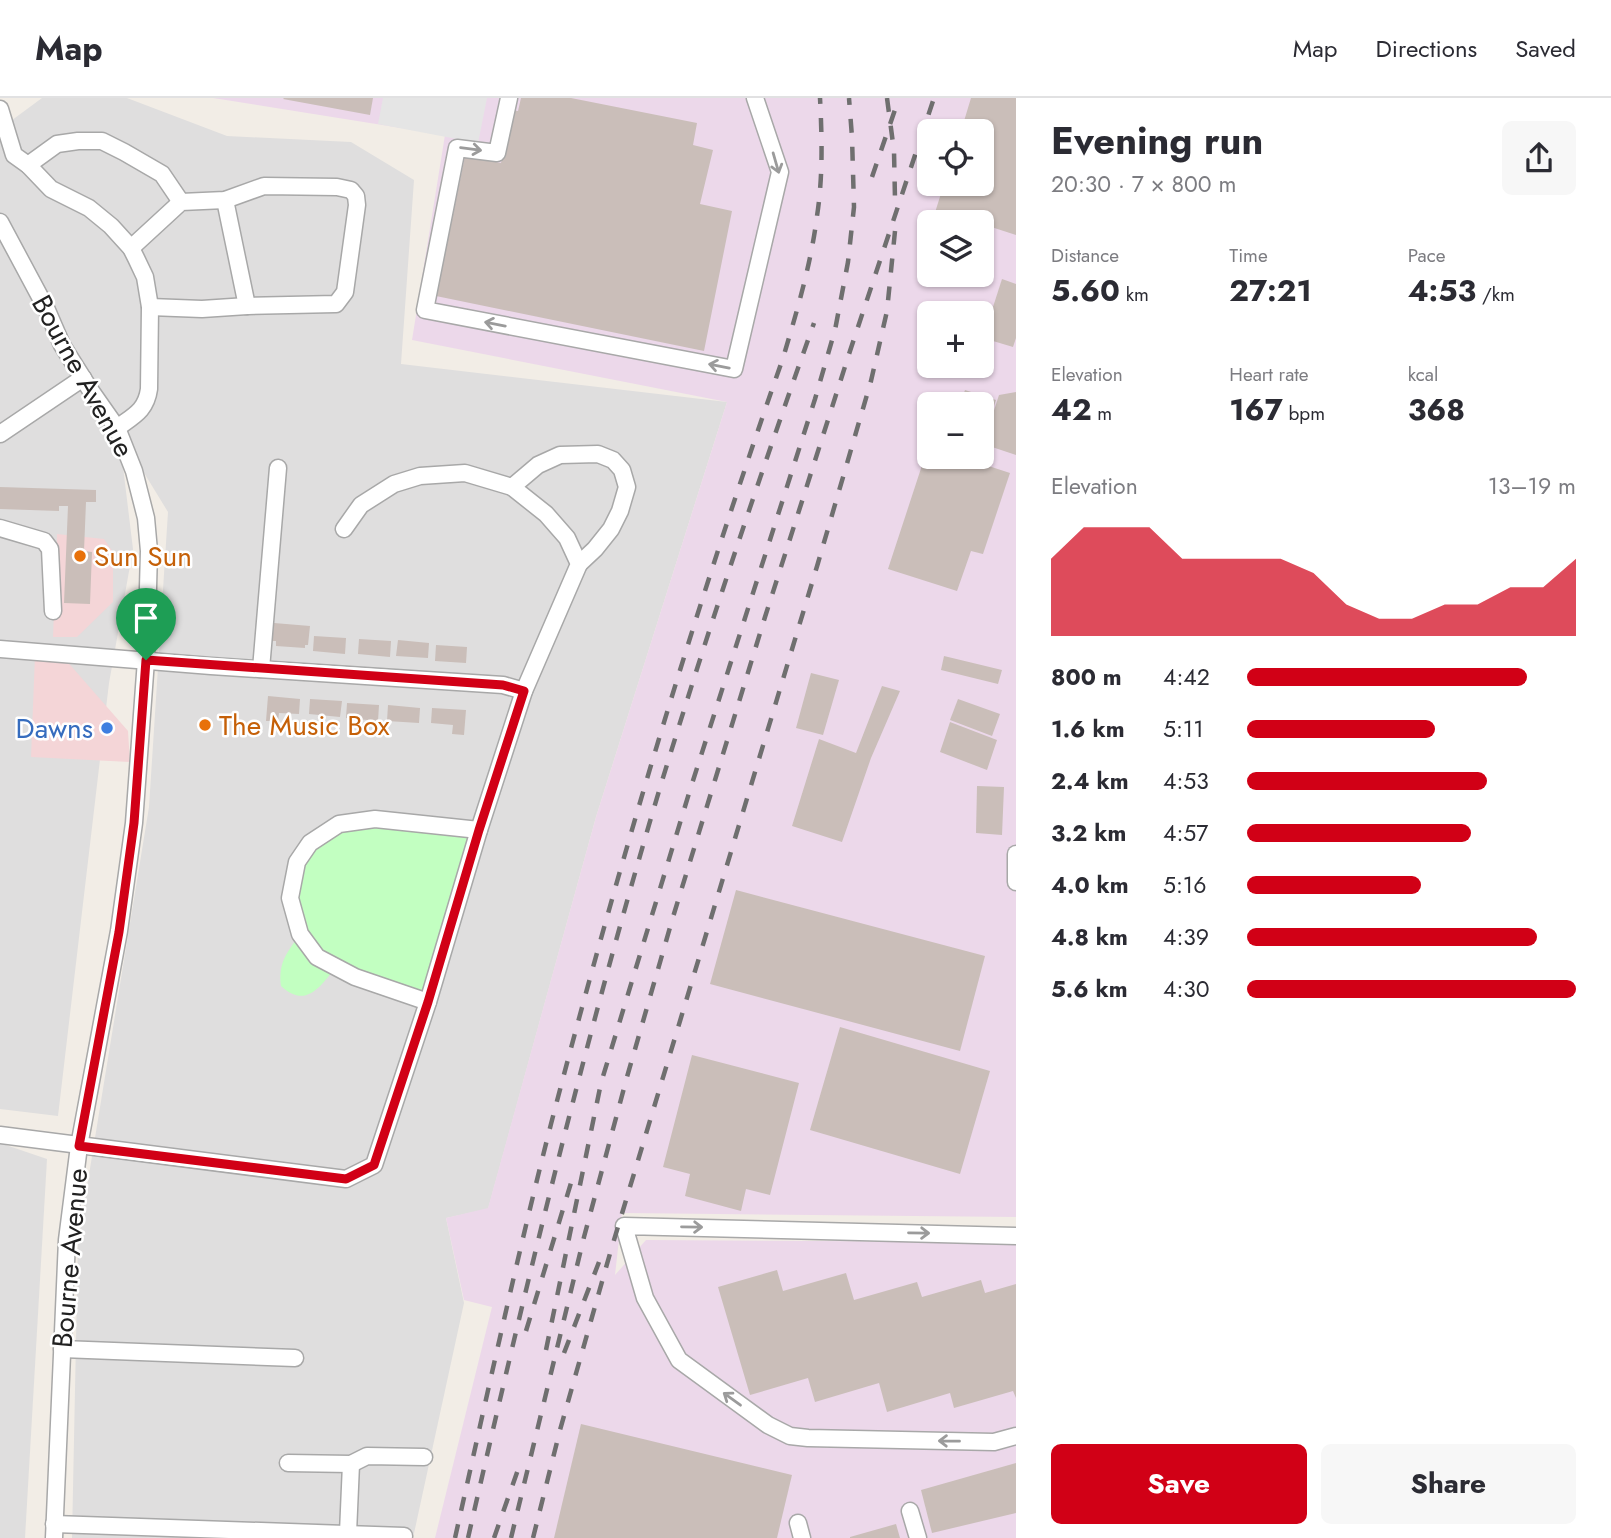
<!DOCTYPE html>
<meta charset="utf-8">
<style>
body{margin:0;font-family:Jost,sans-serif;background:#f7f7f7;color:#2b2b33;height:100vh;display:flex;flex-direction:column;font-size:26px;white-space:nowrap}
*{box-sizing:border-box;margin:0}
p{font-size:23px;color:#7c7c81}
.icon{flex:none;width:38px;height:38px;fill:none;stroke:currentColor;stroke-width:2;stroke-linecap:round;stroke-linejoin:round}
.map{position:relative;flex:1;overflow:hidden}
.panel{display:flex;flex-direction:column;background:#fff;width:595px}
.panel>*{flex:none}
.buttons{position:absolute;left:917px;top:21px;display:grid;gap:14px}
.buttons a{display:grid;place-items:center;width:77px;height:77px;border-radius:10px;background:#fff;box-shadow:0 2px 5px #0004;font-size:35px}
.pin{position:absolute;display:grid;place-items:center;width:60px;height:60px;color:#fff;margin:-72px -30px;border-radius:50% 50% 50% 0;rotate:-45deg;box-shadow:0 0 7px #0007}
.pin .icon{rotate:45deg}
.round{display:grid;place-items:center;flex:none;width:74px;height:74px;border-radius:10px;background:#f7f7f7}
.summary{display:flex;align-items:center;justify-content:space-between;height:119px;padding:0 35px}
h1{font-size:38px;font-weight:700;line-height:52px}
.stats{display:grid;grid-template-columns:repeat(3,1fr);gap:10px;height:119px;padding:7px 35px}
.stats div{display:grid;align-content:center}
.stats b{font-size:30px;font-weight:700}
.stats small{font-size:19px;font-weight:400}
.stats p{font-size:19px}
.chart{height:196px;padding:14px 35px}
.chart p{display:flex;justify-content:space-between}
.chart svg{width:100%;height:126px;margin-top:7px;fill:#d10016;opacity:.7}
.cta{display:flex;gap:14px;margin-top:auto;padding:14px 35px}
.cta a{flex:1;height:80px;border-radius:10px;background:#d10016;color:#fff;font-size:28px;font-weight:700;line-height:80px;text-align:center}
.cta a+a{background:#f7f7f7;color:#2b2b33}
ul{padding:0 35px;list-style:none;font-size:23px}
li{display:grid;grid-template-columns:112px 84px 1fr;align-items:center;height:52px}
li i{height:18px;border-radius:9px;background:#d10016}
header{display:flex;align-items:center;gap:42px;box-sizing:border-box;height:98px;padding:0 35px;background:#fff;border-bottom:2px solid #e1e1e2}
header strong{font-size:33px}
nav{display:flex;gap:38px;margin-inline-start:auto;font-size:24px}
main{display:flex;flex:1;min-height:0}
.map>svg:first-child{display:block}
.residential{fill:#dfdede}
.commercial{fill:#f4d5d7}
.industrial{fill:#ecd8ea;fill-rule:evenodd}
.park{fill:#c2ffc1}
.parking{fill:#e5e5e5}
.building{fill:#cabeb9}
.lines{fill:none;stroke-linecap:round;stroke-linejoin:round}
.minor-casing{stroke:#a8a8a8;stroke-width:19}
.minor{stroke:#fff;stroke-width:16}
.rail{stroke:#6f6f6f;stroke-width:4.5;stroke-dasharray:14 14;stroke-linecap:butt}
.oneway{stroke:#9b9b9b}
.route-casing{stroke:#fff;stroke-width:14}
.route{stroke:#d10016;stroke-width:9}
.food-dot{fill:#e8710a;stroke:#fff;stroke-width:2.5}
.shop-dot{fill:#3f7fe0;stroke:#fff;stroke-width:2.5}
.labels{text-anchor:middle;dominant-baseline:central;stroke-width:5;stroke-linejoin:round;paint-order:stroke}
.street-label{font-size:28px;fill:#212121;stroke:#fff}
.food-label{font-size:28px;fill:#c56008;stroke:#fff;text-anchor:start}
.shop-label{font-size:28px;fill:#366cbe;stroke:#fff;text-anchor:end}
</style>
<header>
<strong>Map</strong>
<nav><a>Map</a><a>Directions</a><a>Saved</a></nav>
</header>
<main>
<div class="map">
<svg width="1016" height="1440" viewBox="0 0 1016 1440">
<rect width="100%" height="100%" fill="#f2ede6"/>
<!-- residential -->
<g class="residential">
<path d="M 42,0 L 127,0 L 227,38 L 351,44 L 414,82 L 401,266 L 727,304 L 596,719 L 488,1111 L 446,1120 L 464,1205 L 413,1440 L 72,1440 L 78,1144 L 149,709 L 168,414 L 72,257 L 119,336 L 133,451 L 109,585 L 58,1018 L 0,1011 L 0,31 Z"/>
<path d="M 0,1045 L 47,1061 L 25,1440 L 0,1440 Z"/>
</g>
<!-- commercial -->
<g class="commercial">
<path d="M 57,436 L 104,441 L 113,454 L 113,504 L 77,539 L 53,539 Z"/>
<path d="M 35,557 L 65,561 L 128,633 L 130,664 L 31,659 Z"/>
</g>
<!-- industrial -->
<path class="industrial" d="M 213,0 L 1016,0 L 1016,1119 L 622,1115 L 615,1177 L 646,1142 L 1016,1144 L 1016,1440 L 435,1440 L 492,1209 L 464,1202 L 446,1120 L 488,1110 L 596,719 L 727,304 L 412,242 L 445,37 ZM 929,33 L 982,33 L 982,86 L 929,86 ZM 929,124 L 982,124 L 982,177 L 929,177 ZM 929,215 L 982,215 L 982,268 L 929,268 ZM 929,306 L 982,306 L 982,359 L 929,359 Z"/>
<!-- park -->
<path class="park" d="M 339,726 L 479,732 L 428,904 L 336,869 C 320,889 306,911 281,888 C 278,864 287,855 300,836 L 290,800 L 297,764 Z"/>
<!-- parking -->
<path class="parking" d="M 383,0 L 487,0 L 478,45 L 378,26 Z"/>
<!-- building -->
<g class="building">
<path d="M 284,0 L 373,0 L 370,17 L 283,1 Z"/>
<path d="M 521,0 L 571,0 L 697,25 L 693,47 L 713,52 L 700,106 L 732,113 L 704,253 L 436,198 L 465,58 L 501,65 L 512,12 L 518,13 Z"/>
<path d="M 971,0 L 1016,0 L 1016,137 L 982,126 L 982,124 L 975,124 L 962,120 L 960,124 L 932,124 L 944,86 L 982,86 L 982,33 L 961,33 Z"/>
<path d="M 1002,181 L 1016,186 L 1016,240 L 1013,249 L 983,240 Z"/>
<path d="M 965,292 L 996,302 L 982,341 L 982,306 L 960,306 Z"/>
<path d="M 1016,294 L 1016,357 L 983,346 L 999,297 Z"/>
<path d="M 929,346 L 929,359 L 961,359 L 1010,375 L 983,456 L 971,453 L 957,493 L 888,471 Z"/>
<path d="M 0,389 L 96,392 L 96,404 L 86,404 L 84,453 L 92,454 L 90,506 L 64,505 L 68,408 L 59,408 L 59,413 L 0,411 Z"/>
<path d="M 274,525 L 310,528 L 308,547 L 305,547 L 305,550 L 276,548 L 276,543 L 272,543 Z"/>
<path d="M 314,538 L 346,540 L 345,556 L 313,553 Z"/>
<path d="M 359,541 L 391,543 L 390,559 L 358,556 Z"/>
<path d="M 398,542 L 429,545 L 428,560 L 396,558 Z"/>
<path d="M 436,547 L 467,549 L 466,565 L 435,563 Z"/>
<path d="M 944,558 L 1002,572 L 998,586 L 941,572 Z"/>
<path d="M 811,575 L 839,582 L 823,637 L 796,630 Z"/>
<path d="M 882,588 L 900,593 L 871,660 L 842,744 L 792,728 L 819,641 L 856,655 Z"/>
<path d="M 268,598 L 300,601 L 299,616 L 279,615 L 278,623 L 266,623 Z"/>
<path d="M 310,601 L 342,603 L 340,619 L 309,616 Z"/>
<path d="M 958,601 L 1000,616 L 992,638 L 950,622 Z"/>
<path d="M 347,605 L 379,607 L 378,623 L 346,620 Z"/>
<path d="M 388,607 L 420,610 L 419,625 L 387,623 Z"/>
<path d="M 432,610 L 466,612 L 464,637 L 452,636 L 453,627 L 431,625 Z"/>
<path d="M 950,624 L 997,642 L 987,672 L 940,654 Z"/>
<path d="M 977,688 L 1004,689 L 1002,737 L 976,735 Z"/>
<path d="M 736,792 L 985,858 L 960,953 L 710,886 Z"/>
<path d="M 840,929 L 990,973 L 960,1076 L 810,1032 Z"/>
<path d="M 692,957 L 799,985 L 770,1097 L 746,1091 L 741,1113 L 685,1098 L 690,1076 L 663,1069 Z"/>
<path d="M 777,1172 L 783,1193 L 846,1175 L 854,1202 L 917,1184 L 922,1199 L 981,1182 L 985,1195 L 1016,1186 L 1016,1300 L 1013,1293 L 954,1310 L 950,1295 L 887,1314 L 879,1285 L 815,1304 L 808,1280 L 750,1297 L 718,1189 Z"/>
<path d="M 581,1326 L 792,1377 L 777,1440 L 554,1440 Z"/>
<path d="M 1016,1365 L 1016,1415 L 932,1435 L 921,1392 Z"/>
<path d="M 896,1426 L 900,1440 L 850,1440 L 850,1439 Z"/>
</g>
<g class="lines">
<defs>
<g id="minor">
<path d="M 509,0 L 497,55 L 457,50 L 425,212 L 734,271 L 780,74 L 755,0"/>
<path d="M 0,11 L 14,57 L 28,67 L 51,91 L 89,110 L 111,128 L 131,150 L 136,160 L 145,179 L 150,209 L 149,291 C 146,313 133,318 117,330"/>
<path d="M 28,67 L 57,46 L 78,43 L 102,43 L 124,54 L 162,76 L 181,104"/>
<path d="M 225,102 L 247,208"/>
<path d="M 0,124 L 46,210 L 62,247 L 91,293 L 117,330 L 134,373 L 146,420 L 149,453 L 146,562 L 134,725 L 119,833 L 79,1048 L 67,1142 L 54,1440"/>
<path d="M 131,150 L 181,104 L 225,102 L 264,88 L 337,89 L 351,92 L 356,98 L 357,107 L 345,194 L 336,206 L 247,208 L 202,211 L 150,209"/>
<path d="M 0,336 L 83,280"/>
<path d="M 512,389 L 538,367 L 560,357 L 598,356 L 613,362 L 622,372 L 627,389 L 620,413 L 611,431 L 595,451 L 579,466"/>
<path d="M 0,430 L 44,443 L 50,451 L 53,513"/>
<path d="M 0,551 L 211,568 L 503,587 L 524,593"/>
<path d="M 261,571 L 278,370"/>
<path d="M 1016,756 L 1016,784"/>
<path d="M 428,904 L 355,879 L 317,859 L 300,836 L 290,800 L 297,764 L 310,745 L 339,726 L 375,721 L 479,732"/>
<path d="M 0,1037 L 346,1081 L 374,1067 L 428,904 L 479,732 L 524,593 L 579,466 L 567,440 L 546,416 L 512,389 L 465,375 L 420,378 L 394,386 L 361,407 L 344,431"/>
<path d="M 1016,1138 L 624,1128 L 645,1200 L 679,1262 L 768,1327 L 790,1338 L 808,1340 L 994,1344 L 1016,1338"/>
<path d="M 62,1251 L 295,1260"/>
<path d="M 288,1365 L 351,1366 L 367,1358 L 424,1359"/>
<path d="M 910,1413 L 918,1440"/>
<path d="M 798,1425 L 802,1440"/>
<path d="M 54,1426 L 404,1438"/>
<path d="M 348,1435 L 351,1366"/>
</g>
</defs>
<!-- minor casing -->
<use href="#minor" class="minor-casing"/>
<!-- minor -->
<use href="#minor" class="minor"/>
<!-- rail -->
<g class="rail">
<path d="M 887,0 L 894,53 L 895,101"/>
<path d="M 872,79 L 899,0"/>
<path d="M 526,1233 L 574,1075"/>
<path d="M 546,1252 L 601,985 L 690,692 L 815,301 L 835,232 L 848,164 L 854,109 L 852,39 L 849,0"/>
<path d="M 564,1255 L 599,1164"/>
<path d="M 455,1440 C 486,1302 516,1163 551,1026 C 618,768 695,511 783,260 C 797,213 811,166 817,118 C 823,79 822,39 820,0"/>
<path d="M 468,1440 C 526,1186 587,933 662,683 C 709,529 760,377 814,225"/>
<path d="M 494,1440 L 521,1363"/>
<path d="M 511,1440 L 584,1139 L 627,979 L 673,819 L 765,519 L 850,253 L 934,0"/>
<path d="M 533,1440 L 560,1332 L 611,1152 L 818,465 L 871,283 L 887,213 L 895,133"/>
</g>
</g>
<!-- one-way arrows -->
<defs><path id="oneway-shaft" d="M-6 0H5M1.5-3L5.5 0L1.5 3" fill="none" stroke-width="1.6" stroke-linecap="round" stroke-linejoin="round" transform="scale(1.75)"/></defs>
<g class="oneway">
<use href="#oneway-shaft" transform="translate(471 51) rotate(7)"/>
<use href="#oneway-shaft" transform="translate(776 65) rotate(74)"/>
<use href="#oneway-shaft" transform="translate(495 226) rotate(-169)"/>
<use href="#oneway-shaft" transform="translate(719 268) rotate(-169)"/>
<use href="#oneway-shaft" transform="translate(692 1129) rotate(1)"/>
<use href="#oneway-shaft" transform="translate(919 1135) rotate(1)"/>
<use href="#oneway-shaft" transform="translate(732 1301) rotate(-144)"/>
<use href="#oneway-shaft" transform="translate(949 1343) rotate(-179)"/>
</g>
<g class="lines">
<defs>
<path id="route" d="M 146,562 L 503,587 L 524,593 L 479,732 L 428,904 L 374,1067 L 346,1081 L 79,1048 L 119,834 L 134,725 Z"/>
</defs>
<!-- route casing -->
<use href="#route" class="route-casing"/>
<!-- route -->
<use href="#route" class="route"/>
</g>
<!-- markers -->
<g class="food-dot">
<circle cx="80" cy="458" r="7"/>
<circle cx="205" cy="627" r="7"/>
</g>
<circle class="shop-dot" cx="107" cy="630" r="7"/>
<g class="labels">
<!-- street labels -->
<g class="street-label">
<text transform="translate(83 278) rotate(61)">Bourne Avenue</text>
<text transform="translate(70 1160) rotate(-85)">Bourne Avenue</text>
</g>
<!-- food labels -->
<g class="food-label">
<text x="94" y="458">Sun Sun</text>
<text x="219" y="627">The Music Box</text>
</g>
<!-- shop labels -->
<g class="shop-label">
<text x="93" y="630">Dawns</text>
</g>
</g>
</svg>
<div class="buttons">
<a><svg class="icon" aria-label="locate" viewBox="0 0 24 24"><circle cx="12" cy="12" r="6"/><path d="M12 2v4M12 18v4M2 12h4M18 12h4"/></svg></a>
<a><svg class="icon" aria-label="layers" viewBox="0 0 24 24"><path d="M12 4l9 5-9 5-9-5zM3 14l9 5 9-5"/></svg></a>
<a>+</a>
<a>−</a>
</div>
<div class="pin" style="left:146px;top:562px;background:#1e9e55"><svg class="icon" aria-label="arrive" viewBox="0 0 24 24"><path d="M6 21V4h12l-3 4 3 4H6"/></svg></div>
</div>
<section class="panel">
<div class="summary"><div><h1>Evening run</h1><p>20:30 · 7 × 800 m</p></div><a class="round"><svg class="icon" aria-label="share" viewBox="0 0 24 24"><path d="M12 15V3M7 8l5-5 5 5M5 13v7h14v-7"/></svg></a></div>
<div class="stats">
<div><p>Distance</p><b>5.60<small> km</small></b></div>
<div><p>Time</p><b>27:21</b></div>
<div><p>Pace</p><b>4:53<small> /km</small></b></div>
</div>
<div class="stats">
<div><p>Elevation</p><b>42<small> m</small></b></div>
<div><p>Heart rate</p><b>167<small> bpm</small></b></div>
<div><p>kcal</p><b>368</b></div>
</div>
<div class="chart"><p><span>Elevation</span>13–19 m</p>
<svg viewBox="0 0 160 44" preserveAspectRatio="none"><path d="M0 44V17L10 6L20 6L30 6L40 17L50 17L60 17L70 17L80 22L90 33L100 38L110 38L120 33L130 33L140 27L150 27L160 17V44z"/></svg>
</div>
<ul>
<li><b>800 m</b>4:42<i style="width:85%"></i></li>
<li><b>1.6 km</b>5:11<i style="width:57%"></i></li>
<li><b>2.4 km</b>4:53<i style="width:73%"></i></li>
<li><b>3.2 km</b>4:57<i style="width:68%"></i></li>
<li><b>4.0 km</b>5:16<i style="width:53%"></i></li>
<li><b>4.8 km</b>4:39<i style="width:88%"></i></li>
<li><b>5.6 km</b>4:30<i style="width:100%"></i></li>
</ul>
<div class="cta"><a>Save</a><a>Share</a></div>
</section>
</main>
